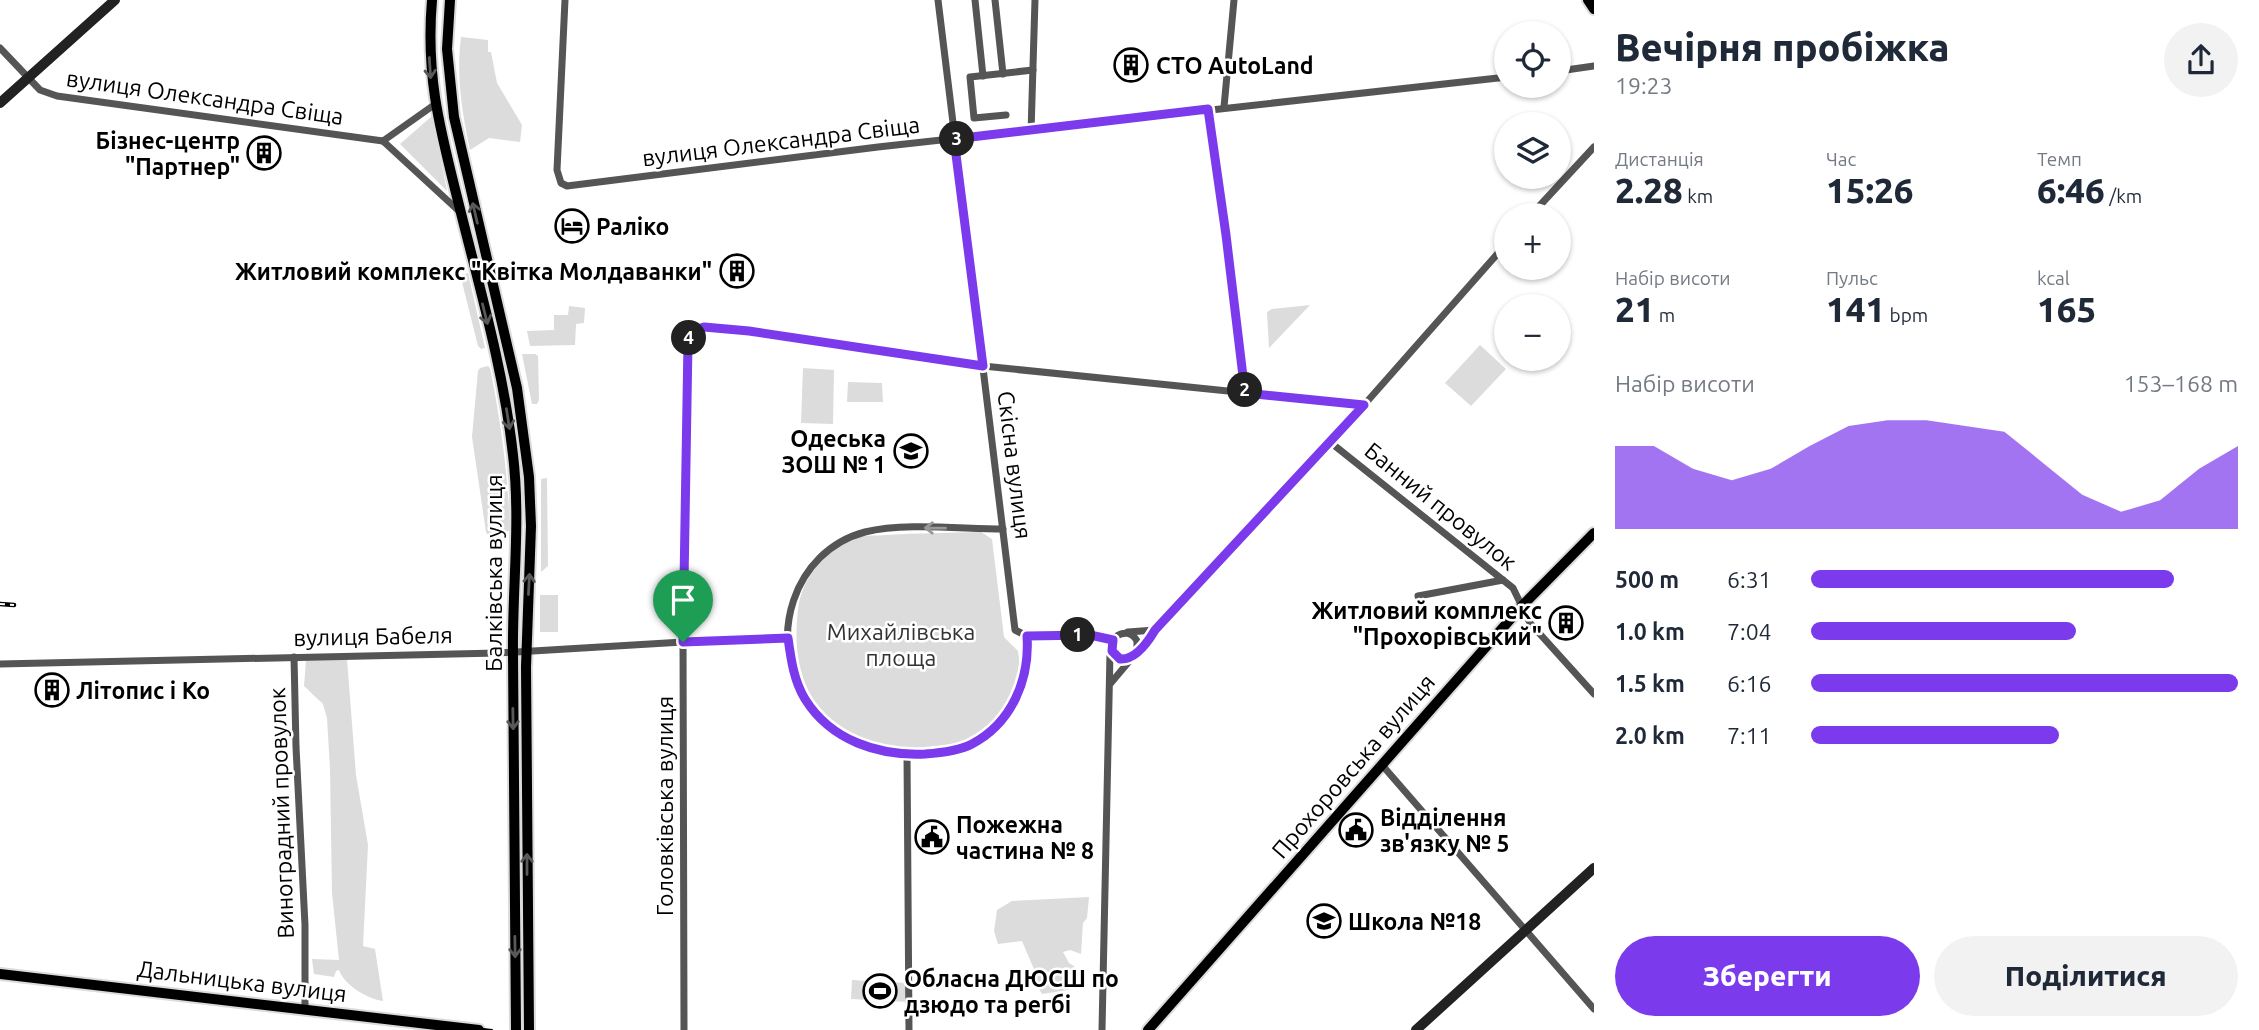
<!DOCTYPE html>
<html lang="uk">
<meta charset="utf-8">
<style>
body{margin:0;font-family:Ubuntu,sans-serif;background:#f2f2f3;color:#1f2937;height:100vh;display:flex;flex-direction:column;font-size:26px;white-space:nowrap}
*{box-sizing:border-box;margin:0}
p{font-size:23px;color:#747a83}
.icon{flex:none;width:38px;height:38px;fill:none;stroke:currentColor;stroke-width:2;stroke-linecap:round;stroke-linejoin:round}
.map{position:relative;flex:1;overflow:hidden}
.panel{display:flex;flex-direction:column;background:#fff;width:665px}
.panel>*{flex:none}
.fabs{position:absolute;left:1494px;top:21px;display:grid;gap:14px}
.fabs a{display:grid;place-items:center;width:77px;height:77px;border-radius:50%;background:#fff;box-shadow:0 2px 5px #0004;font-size:35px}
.pin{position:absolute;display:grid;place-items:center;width:60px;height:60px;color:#fff;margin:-72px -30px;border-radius:50% 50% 50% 0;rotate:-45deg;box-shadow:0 0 7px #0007}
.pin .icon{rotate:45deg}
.km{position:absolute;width:35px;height:35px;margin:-18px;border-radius:50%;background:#222;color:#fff;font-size:19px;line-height:35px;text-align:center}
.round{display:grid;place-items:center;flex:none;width:74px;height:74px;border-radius:37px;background:#f2f2f3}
.head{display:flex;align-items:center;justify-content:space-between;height:119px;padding:0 21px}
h1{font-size:38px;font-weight:800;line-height:52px}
.stats{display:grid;grid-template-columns:repeat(3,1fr);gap:10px;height:119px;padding:7px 21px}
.stats div{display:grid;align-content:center}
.stats b{font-size:35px;font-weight:800}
.stats small{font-size:19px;font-weight:400}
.stats p{font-size:19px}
.chart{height:196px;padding:14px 21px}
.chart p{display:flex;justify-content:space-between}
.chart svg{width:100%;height:126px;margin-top:7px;fill:#7c3aed;opacity:.7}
.action{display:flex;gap:14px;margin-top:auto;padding:14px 21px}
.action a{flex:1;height:80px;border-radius:42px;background:#7c3aed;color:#fff;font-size:28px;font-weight:800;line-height:80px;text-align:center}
.action a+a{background:#f2f2f3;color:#1f2937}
ul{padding:0 21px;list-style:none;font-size:23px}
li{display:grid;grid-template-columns:112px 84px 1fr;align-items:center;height:52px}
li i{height:18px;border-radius:9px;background:#7c3aed}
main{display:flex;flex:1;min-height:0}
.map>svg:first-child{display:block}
.green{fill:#dcdcdc}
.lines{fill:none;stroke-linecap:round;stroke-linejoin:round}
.primary-casing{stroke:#dbdbdb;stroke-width:14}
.minor{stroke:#555;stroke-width:7}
.secondary{stroke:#222;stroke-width:10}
.primary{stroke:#000;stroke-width:10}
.tram{stroke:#000;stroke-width:2}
.rail-casing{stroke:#000;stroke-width:4.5}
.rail{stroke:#fff;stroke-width:2;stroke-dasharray:5;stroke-linecap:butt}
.oneway{stroke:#595959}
.oneway2{stroke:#999}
.route-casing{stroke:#fff;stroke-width:14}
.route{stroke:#7c3aed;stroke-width:9}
.labels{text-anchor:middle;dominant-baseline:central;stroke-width:5;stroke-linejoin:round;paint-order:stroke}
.poi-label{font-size:23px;font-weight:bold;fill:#000;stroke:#fff;text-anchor:start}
.street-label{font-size:23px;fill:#000;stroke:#fff}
.park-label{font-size:23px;fill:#333;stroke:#fff}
</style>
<main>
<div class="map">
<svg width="1594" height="1030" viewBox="0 0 1594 1030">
<rect width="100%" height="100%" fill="#fff"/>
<!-- green -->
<g class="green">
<path d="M 461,37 L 488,40 L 488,52 L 491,52 L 497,83 L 522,125 L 520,142 L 489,138 L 470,150 C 462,112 456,76 461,37 Z"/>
<path d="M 432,116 L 447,191 L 400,144 Z"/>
<path d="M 468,273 L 485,348 L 481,349 L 478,346 L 461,278 L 462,275 Z"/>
<path d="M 1310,305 L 1269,348 L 1267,312 L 1272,309 Z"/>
<path d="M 569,306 L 585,308 L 584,323 L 576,324 L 575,345 L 530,346 L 527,331 L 554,330 L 554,315 L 568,315 Z"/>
<path d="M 1480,345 L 1506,369 L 1471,406 L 1445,383 Z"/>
<path d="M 522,354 L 535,354 L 538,356 L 539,400 L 537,404 L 532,404 Z"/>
<path d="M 488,366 L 490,368 C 501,422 508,475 510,530 L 503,534 L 487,534 L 486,532 L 472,437 L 478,371 L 480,368 Z"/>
<path d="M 803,368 L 834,370 L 833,424 L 801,423 Z"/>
<path d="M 848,382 L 882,383 L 883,402 L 847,402 Z"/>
<path d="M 547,478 L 548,566 L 541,572 L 541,479 Z"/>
<path d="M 981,532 L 992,539 L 1004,637 L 1018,651 C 1019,658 1020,665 1019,672 C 1018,683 1013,692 1008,702 C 971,768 860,767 817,706 C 797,678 794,643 798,610 C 801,579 826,549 854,538 C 863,535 876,536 886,535 C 917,533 949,533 981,532 Z"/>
<rect x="540" y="595" width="18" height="37"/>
<path d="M 347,659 L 356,775 L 368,845 L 363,946 L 375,949 L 383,1001 C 368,999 344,985 339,970 L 336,971 L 334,977 L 314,974 L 312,959 L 339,960 L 332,893 L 330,769 L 327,718 L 323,704 L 304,686 L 306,660 Z"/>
<path d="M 1089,897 L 1087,918 L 1083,923 L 1081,954 L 1070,950 L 1063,952 L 1069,963 L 1074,966 L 1078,981 L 1074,989 L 1042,994 L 1035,982 L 1036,974 L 1022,941 L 998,944 L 994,931 L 997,910 L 1012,901 Z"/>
<path d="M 852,980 L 908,983 L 908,1002 L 851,999 Z"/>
</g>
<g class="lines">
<defs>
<g id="primary">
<path d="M 432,0 C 425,81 442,136 461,213 C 481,293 504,373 513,455 C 521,522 512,588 513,655 C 513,780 516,905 516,1030"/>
<path d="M 450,0 L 447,49 L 454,117 L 517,388 L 529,477 L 531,526 L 526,667 L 529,1030"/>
<path d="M 1588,0 L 1594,9"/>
<path d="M 0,974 L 479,1030"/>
<path d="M 1148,1030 L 1522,606 L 1594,533"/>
</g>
</defs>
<!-- primary casing -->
<use href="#primary" class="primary-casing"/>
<!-- minor -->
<g class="minor">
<path d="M 565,0 L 557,170 L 561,183 L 567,186 L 878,147 L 1507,77"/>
<path d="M 938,0 L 1015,630 L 1027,636 L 1090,635 L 1113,640"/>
<path d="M 975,0 L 983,76"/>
<path d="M 995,0 L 1003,74"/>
<path d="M 0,48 L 40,90 L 57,96 L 383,141"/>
<path d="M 1559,71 L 1594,66"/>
<path d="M 1224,107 L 1234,0"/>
<path d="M 1208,109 L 1226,235 L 1245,393"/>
<path d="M 1006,115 L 974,118 L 970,77 L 1033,70"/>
<path d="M 1031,132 L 1035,0"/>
<path d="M 383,141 L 460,212"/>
<path d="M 383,141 L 434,105"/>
<path d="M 1531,215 L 1594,147"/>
<path d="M 1330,442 L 1513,588 L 1530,623 L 1594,694"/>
<path d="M 1003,529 C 962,529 905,522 865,532 C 793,551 766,640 806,700 C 832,739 875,756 921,754 C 946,753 971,748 990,731 C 1017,705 1030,673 1027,636"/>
<path d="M 1418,596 L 1503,580"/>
<path d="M 1128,632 L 1155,630"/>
<path d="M 1112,648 L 1117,657 L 1130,659"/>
<path d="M 1137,651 L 1364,405 L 1507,243"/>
<path d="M 294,657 L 296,747 L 305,925 L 305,1010"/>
<path d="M 0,664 L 498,653 L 683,642 L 788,638"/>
<path d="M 907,755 L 909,1030"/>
<path d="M 1382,765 L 1594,1009"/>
<path d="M 684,1030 L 683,632 L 688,342 L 691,331 L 704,326 L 983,366 L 1364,405"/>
<path d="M 1102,1030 L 1110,653 L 1115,637 C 1124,631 1132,632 1137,641 L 1137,652 L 1110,684"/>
</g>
<!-- secondary -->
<g class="secondary">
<path d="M 0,103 L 115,0"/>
<path d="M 1416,1030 L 1594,868"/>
</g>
<!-- primary -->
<use href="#primary" class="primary"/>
<!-- tram -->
<g class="tram">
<path d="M 0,972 L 492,1030"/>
<path d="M 1146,1030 L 1521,605 L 1594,530"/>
</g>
<defs>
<path id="rail" d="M 0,604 L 14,605"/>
</defs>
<!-- rail casing -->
<use href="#rail" class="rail-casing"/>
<!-- rail -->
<use href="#rail" class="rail"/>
</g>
<!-- one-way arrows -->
<defs><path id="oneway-shaft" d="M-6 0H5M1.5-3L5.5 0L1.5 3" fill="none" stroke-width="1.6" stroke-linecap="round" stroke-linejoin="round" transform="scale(1.75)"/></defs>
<g class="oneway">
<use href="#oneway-shaft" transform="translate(430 68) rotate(86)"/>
<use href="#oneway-shaft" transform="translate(475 213) rotate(-103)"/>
<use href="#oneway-shaft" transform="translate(485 314) rotate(76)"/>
<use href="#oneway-shaft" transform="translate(508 419) rotate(81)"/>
<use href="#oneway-shaft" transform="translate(529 584) rotate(-87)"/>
<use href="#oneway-shaft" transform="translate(513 719) rotate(89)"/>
<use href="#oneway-shaft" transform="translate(527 864) rotate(-90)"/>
<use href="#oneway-shaft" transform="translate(515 947) rotate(89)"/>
</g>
<use class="oneway2" href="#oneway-shaft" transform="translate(935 528) rotate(-179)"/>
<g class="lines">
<defs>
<path id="route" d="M 1208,109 L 1226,235 L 1245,393 L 1364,405 L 1155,630 C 1148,642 1135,660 1120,659 L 1112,651 L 1113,640 L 1090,635 L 1027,636 C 1030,679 1012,723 972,744 C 959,751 940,753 925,754 C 879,756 831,741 805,699 C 794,681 791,660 788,638 L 683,642 L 688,342 L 691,331 L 704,327 L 749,331 L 983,366 L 954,139 Z"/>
</defs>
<!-- route casing -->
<use href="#route" class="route-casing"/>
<!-- route -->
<use href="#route" class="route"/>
</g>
<!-- icons -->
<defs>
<symbol id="building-ring" viewBox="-11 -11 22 22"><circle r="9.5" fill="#fff" stroke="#000" stroke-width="1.5"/><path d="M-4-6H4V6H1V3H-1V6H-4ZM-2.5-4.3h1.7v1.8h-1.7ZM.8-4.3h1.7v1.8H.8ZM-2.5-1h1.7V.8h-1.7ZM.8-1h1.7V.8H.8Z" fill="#000"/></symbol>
<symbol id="hotel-ring" viewBox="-11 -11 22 22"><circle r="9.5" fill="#fff" stroke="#000" stroke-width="1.5"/><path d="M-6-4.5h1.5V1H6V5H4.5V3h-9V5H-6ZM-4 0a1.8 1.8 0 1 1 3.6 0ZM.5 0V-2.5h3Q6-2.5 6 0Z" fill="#000"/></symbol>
<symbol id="school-ring" viewBox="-11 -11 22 22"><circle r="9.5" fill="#fff" stroke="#000" stroke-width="1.5"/><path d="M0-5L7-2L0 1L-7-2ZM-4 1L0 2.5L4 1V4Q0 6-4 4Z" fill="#000"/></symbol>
<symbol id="civic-ring" viewBox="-11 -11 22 22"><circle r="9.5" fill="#fff" stroke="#000" stroke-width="1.5"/><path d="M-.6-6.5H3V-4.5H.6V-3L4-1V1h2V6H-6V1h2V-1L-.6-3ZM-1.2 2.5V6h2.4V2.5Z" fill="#000"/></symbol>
<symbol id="stadium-ring" viewBox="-11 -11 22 22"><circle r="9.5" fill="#fff" stroke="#000" stroke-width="1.5"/><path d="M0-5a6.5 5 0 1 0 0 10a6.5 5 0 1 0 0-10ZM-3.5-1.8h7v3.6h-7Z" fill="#000"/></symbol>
</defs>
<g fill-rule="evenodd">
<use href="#building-ring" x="1112" y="46" width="38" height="38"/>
<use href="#building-ring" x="245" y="134" width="38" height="38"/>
<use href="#hotel-ring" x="553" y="207" width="38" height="38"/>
<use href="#building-ring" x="718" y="252" width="38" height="38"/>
<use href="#school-ring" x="892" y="432" width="38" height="38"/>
<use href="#building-ring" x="1547" y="604" width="38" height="38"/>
<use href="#building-ring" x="33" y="671" width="38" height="38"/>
<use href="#civic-ring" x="1337" y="811" width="38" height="38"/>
<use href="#civic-ring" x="913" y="818" width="38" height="38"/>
<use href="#school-ring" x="1305" y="902" width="38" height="38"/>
<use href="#stadium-ring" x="861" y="972" width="38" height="38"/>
</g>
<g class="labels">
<!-- poi labels -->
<g class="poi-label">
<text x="1156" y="65">СТО AutoLand</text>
<text x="240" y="140" text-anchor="end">Бізнес-центр<tspan x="240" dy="26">"Партнер"</tspan></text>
<text x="596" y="226">Раліко</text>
<text x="712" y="271" text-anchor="end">Житловий комплекс "Квітка Молдаванки"</text>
<text x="886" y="438" text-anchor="end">Одеська<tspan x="886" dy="26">ЗОШ № 1</tspan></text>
<text x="1542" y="610" text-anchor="end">Житловий комплекс<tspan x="1542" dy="26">"Прохорівський"</tspan></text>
<text x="76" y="690">Літопис і Ко</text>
<text x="1380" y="817">Відділення<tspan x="1380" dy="26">зв'язку № 5</tspan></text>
<text x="956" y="824">Пожежна<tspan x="956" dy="26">частина № 8</tspan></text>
<text x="1348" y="921">Школа №18</text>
<text x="904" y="978">Обласна ДЮСШ по<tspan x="904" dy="26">дзюдо та регбі</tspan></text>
</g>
<!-- street labels -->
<g class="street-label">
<text transform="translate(205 97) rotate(8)">вулиця Олександра Свіща</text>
<text transform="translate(781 141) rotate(-7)">вулиця Олександра Свіща</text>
<text transform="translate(1015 465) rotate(83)">Cкісна вулиця</text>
<text transform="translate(1441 506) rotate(39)">Банний провулок</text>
<text transform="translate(493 573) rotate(-90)">Балківська вулиця</text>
<text transform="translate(373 636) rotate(-1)">вулиця Бабеля</text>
<text transform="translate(1353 766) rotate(-49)">Прохоровська вулиця</text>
<text transform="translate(664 806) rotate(-90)">Головківська вулиця</text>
<text transform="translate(281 813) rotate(-92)">Виноградний провулок</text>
<text transform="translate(242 981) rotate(7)">Дальницька вулиця</text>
</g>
<!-- park labels -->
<g class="park-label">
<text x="901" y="631">Михайлівська<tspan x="901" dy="26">площа</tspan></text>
</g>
</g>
</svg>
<div class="fabs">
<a><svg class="icon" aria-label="locate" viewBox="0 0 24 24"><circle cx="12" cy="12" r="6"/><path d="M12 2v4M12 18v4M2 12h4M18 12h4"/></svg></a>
<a><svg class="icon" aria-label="layers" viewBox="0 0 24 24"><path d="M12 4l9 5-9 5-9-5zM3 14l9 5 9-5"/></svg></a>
<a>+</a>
<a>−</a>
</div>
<div class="pin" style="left:683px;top:642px;background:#1e9e55"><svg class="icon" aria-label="arrive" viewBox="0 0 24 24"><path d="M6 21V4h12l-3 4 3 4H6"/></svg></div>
<b class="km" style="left:1078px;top:635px">1</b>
<b class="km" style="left:1245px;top:390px">2</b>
<b class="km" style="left:957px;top:139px">3</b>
<b class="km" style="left:689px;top:338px">4</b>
</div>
<section class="panel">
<div class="head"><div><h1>Вечірня пробіжка</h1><p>19:23</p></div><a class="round"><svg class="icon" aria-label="share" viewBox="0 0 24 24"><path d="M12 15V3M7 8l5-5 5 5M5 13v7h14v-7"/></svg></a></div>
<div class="stats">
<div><p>Дистанція</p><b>2.28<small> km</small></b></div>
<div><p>Час</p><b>15:26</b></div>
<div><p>Темп</p><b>6:46<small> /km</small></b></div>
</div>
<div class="stats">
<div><p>Набір висоти</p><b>21<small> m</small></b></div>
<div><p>Пульс</p><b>141<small> bpm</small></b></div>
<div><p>kcal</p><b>165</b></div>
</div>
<div class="chart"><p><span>Набір висоти</span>153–168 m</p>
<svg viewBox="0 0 160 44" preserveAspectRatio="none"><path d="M0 44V15L10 15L20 23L30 27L40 23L50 15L60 8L70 6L80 6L90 8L100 10L110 21L120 32L130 38L140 34L150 23L160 15V44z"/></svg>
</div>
<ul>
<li><b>500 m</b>6:31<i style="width:85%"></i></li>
<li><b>1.0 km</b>7:04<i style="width:62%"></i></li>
<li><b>1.5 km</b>6:16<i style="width:100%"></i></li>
<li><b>2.0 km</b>7:11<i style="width:58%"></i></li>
</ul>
<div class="action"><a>Зберегти</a><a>Поділитися</a></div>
</section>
</main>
